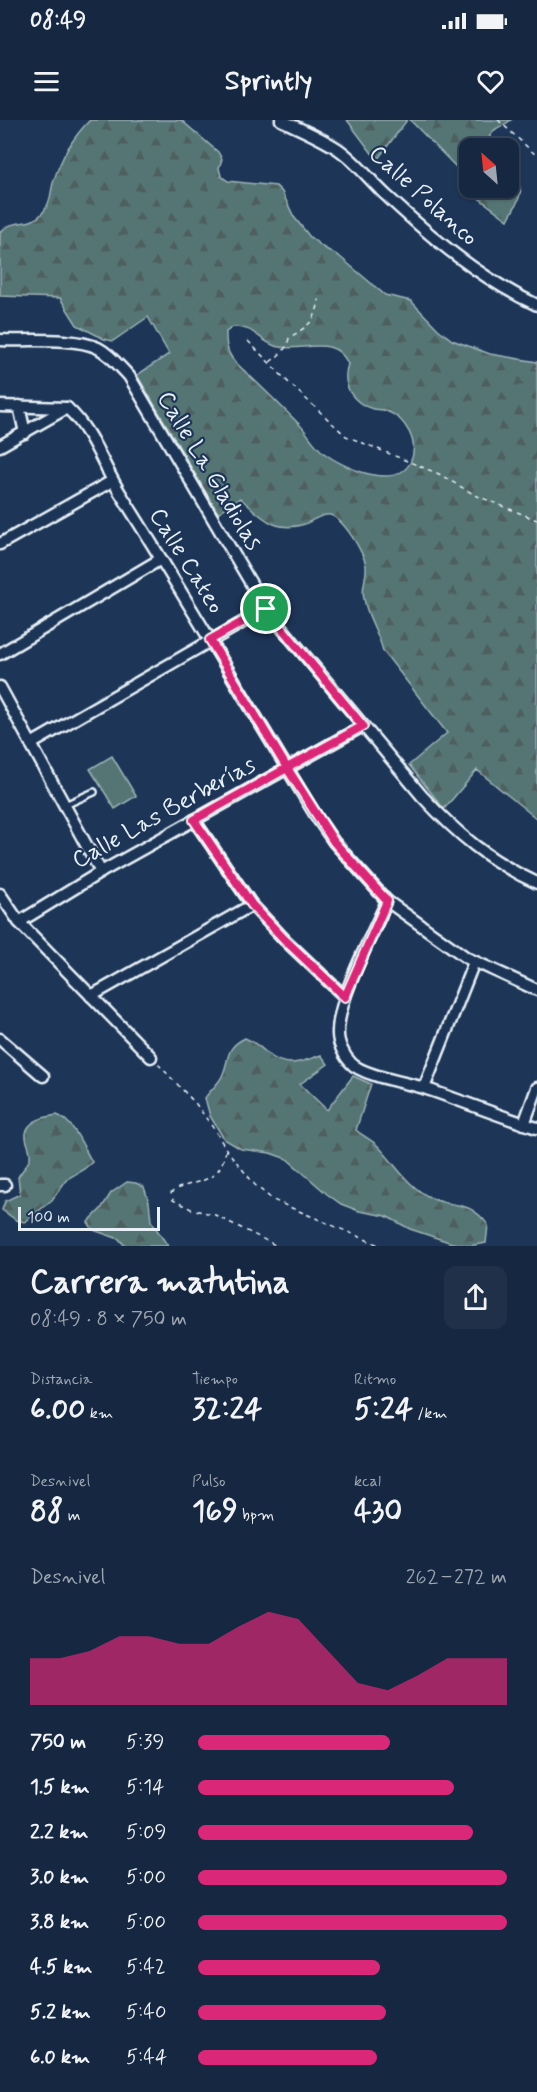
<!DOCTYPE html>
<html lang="es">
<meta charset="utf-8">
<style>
body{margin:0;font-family:Mynerve,sans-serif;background:#1f3048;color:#f1f3f6;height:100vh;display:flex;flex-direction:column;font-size:22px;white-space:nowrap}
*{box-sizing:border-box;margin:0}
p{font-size:20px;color:#9ea6b1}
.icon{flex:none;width:33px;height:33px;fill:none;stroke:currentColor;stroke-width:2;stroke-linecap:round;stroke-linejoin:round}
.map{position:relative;height:1126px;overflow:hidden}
.drawer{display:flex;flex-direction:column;background:#162841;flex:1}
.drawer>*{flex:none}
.needle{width:39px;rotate:333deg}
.fabs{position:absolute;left:459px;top:18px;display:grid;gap:12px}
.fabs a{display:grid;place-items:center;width:60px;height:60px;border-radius:12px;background:#162841;box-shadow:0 2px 4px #0004,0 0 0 2px #35445a;font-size:30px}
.scale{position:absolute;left:18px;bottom:15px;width:142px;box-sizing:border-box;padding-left:6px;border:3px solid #e8f1f8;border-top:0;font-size:16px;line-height:21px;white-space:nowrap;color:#e8f1f8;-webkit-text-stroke:4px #1d3557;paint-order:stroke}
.pin{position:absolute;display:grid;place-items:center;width:51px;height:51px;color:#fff;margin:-26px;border:3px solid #fff;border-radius:50%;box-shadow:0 2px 6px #0007}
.round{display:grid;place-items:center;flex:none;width:63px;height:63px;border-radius:12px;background:#1f3048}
.summary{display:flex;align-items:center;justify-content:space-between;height:102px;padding:0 30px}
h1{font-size:33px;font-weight:800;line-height:45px}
.stats{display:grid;grid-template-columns:repeat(3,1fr);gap:9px;height:102px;padding:6px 30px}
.stats div{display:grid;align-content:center}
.stats b{font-size:30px;font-weight:800}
.stats small{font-size:16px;font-weight:400}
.stats p{font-size:16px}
.chart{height:168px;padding:12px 30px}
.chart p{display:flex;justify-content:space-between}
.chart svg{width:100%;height:108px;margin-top:6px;fill:#db2777;opacity:.7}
ul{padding:0 30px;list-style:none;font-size:20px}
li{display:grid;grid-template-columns:96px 72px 1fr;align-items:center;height:45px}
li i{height:15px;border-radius:8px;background:#db2777}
.status{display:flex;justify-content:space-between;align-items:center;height:42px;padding:0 30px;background:#162841;direction:ltr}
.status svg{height:16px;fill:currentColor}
header{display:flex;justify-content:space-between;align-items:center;height:78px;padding:0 30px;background:#162841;font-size:27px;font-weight:800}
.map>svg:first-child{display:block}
.forest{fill:url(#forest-firs);stroke:#9eb3b6;stroke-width:1.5;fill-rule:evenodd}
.green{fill:#557574;stroke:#9eb3b6;stroke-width:1.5}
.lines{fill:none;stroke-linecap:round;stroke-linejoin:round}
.service-casing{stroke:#e8f1f8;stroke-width:10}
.minor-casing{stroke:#e8f1f8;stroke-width:15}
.path{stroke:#e8f1f8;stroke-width:1.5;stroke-dasharray:4.5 4.5;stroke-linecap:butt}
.service{stroke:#1d3557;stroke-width:5}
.minor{stroke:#1d3557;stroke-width:10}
.route-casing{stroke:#fff;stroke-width:12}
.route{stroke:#db2777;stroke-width:8}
.labels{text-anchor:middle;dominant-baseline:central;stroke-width:4.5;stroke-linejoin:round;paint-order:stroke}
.street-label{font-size:24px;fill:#e8f1f8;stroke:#1d3557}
</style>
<div class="status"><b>08:49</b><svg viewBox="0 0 49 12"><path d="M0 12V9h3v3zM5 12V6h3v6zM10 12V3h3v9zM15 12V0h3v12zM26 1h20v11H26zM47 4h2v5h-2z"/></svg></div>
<header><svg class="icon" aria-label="menu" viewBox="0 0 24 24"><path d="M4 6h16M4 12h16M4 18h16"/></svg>Sprintly<svg class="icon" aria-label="heart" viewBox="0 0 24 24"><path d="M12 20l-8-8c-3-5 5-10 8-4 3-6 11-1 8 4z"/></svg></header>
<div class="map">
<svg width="537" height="1126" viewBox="0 0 537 1126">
<defs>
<pattern id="forest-firs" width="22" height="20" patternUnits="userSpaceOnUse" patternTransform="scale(1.5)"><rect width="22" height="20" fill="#557574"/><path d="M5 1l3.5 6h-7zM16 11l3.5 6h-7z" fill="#4e5e5f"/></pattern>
</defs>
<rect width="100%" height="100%" fill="#1d3557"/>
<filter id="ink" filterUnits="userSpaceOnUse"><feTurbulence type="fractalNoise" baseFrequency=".0167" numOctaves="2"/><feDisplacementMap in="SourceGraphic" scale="12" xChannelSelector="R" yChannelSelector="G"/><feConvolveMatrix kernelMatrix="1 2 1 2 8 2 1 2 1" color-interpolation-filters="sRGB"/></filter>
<g filter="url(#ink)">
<!-- forest -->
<g class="forest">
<path d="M 90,0 L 181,0 L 218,32 L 222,39 L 219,48 L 221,56 L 228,61 L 237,62 L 276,66 L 282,72 L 294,97 L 310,117 L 324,128 L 339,136 L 385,175 L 411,181 L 438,209 L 452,220 L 490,234 L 537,242 L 537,699 L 477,650 L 444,689 L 409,645 L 447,613 L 383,531 C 379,514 369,500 365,483 C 360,467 367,460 366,447 C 366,435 340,392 326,395 C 319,396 311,401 305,404 C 274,414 261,396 240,378 L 218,393 L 137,255 L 169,234 L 148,197 L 113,221 L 104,219 L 77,205 L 60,178 L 0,176 L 0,112 C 16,96 29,110 44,91 C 52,81 50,71 54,60 C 61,38 74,16 90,0 ZM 233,207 C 254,206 258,220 275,226 C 299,234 334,212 348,244 C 341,265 352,283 373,289 C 377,290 382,289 386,291 C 406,298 420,323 410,343 C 394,371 342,347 324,333 C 313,325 307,311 297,302 C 282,287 267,272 251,257 C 245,251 237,245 232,238 C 226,230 226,221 226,212 Z"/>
<path d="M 347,0 L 407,0 L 377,40 Z"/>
<path d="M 410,0 L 511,0 C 499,10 486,7 490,28 L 470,28 L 470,68 L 508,68 L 509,50 C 529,69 519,79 508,100 L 472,73 L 457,48 Z"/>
<path d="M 245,918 C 255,922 260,927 268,934 C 285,949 303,942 321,935 L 328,944 L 300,964 L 327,990 L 353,956 L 371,964 L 356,1010 C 363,1016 372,1020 378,1026 C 396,1045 407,1066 431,1078 C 455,1089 469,1079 488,1105 L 486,1123 L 469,1126 L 452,1123 L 410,1109 L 386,1096 L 359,1091 L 341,1084 L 327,1074 L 287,1039 L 270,1033 L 241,1029 L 224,1019 L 210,996 L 205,978 C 210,970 220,963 223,954 C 230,937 225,928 245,918 Z"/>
<path d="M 57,995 C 74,1001 83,1027 92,1042 L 84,1049 L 67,1059 L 52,1080 L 25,1102 L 16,1100 L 2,1090 L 5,1081 L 20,1074 L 18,1057 C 22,1050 29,1044 30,1037 C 31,1030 27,1025 26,1018 C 24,1001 44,997 57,995 Z"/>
<path d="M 127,1062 L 136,1063 L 144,1067 L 149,1082 L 151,1101 L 168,1126 L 125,1126 L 119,1119 L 93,1110 L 88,1102 L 101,1089 L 111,1073 Z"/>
</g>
<!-- green -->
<path class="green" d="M 112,636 L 136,676 L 115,689 L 90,649 Z"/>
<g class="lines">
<defs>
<path id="service" d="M 65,685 L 94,672"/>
<g id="minor">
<path d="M 281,0 C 300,9 320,17 338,29 C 357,42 371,62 388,77 C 433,119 481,159 537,185"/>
<path d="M 0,220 C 27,221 75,217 98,228 C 110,234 120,247 129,256 L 266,489 L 422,676 C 457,714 489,741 537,763"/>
<path d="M 0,286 L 67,288 C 93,311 103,347 122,376 C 189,482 252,592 318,699 L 334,722 L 387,781 L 467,838 L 537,870"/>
<path d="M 19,286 L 25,313"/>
<path d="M 0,326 L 67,288"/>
<path d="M 0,424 L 112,361"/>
<path d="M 0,534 L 161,439"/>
<path d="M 0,567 L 101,752"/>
<path d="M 31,624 L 266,489"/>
<path d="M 194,700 L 252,785 L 285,820 L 345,877"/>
<path d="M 0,774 L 19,802 L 151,937"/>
<path d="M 387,781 C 373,814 337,879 338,914 C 338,923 344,936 351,943 C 361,955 407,963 424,968 C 462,981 499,996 537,1008"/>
<path d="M 19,802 L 101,752 L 363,606"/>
<path d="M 91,876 L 252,785"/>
<path d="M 0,919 L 43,956"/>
<path d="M 424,968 L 474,842"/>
<path d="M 524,1004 L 537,968"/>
<path d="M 0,1065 L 5,1065"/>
</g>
</defs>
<!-- service casing -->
<use href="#service" class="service-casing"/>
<!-- minor casing -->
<use href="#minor" class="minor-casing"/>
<!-- path -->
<g class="path">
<path d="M 498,0 L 537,36"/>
<path d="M 248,221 L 289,263 L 346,316 L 439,354 L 475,375 L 537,400"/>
<path d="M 270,242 C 279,235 287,230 289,218 C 307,206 316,203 319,179"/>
<path d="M 158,944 L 196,984 L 216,1012 L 226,1029 L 255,1065 L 273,1080 L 381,1126"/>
<path d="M 226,1030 C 219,1064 203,1058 176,1069 L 171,1073 L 173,1080 L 191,1089 L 215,1095 L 277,1126"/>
</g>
<!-- service -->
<use href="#service" class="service"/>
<!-- minor -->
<use href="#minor" class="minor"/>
</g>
</g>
<g class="lines" filter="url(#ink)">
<defs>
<path id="route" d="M 266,489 L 210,520 L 287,648 L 194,700 L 252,785 L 285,820 L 345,877 L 387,781 L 334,722 L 287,648 L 363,606 L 266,489"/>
</defs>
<!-- route casing -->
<use href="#route" class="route-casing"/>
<!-- route -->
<use href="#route" class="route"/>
</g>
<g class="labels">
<!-- street labels -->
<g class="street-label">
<text transform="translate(423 76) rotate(42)">Calle Polanco</text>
<text transform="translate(209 351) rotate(59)">Calle La Gladiolas</text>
<text transform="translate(186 441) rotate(58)">Calle Cateo</text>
<text transform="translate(164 693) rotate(-29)">Calle Las Berberías</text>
</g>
</g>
</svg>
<div class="fabs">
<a><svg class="needle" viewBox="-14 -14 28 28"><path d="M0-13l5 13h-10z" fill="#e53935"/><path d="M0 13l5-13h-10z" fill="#9ea6b1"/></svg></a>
</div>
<div class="scale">100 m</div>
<div class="pin" style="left:266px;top:489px;background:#1e9e55"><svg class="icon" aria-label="arrive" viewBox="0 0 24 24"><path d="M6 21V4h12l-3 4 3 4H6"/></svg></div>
</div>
<section class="drawer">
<div class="summary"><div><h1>Carrera matutina</h1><p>08:49 · 8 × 750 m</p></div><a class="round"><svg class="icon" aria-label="share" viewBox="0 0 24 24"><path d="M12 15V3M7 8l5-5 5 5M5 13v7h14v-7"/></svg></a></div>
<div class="stats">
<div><p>Distancia</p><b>6.00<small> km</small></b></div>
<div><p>Tiempo</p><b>32:24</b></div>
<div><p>Ritmo</p><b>5:24<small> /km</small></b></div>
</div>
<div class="stats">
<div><p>Desnivel</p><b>88<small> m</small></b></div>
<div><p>Pulso</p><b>169<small> bpm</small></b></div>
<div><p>kcal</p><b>430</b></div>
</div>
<div class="chart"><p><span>Desnivel</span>262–272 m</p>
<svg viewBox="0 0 160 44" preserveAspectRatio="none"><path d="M0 44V25L10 25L20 22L30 16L40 16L50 19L60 19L70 12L80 6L90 9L100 22L110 35L120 38L130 32L140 25L150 25L160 25V44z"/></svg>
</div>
<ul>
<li><b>750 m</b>5:39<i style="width:62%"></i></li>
<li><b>1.5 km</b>5:14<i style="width:83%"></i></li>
<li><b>2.2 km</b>5:09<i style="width:89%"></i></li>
<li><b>3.0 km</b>5:00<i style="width:100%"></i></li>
<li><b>3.8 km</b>5:00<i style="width:100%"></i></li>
<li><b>4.5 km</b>5:42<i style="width:59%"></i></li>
<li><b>5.2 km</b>5:40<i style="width:61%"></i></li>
<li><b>6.0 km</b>5:44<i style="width:58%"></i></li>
</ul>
</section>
